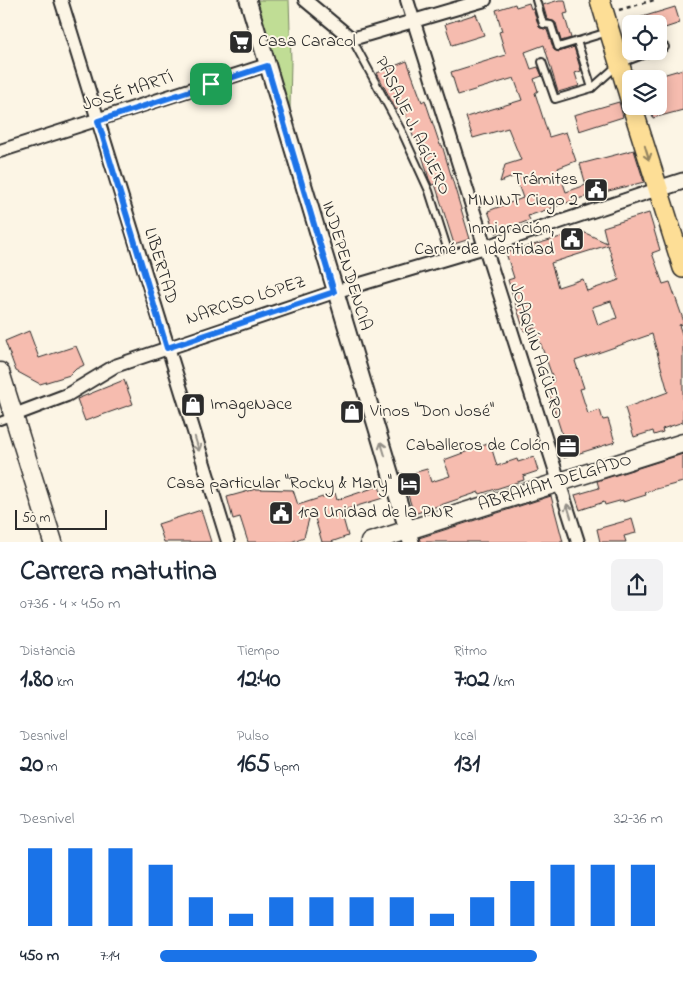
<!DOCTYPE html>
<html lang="es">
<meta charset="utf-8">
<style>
body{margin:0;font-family:"Indie Flower",sans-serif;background:#f2f2f3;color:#1f2937;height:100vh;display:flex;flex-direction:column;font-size:19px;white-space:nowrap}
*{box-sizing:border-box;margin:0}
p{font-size:16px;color:#747a83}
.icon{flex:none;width:28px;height:28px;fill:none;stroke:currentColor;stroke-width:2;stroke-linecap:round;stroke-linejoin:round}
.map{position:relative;height:542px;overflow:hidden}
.side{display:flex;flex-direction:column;background:#fff;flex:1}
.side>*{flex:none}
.buttons{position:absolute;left:622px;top:15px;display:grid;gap:10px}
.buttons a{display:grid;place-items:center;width:45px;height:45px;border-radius:8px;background:#fff;box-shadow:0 2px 12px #0003;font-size:25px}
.scale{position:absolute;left:15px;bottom:12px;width:92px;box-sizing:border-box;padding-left:5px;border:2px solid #2b2b2b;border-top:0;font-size:14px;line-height:18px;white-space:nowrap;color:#2b2b2b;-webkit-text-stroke:4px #fcf5e5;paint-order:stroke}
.pin{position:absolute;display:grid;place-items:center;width:42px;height:42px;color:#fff;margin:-21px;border-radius:10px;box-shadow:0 2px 8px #0006}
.round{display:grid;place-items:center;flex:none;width:52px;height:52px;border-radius:8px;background:#f2f2f3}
.overview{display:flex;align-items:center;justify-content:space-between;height:85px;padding:0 20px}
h1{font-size:28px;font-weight:700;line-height:38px}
.metrics{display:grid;grid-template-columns:repeat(3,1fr);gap:8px;height:85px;padding:5px 20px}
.metrics div{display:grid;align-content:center}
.metrics b{font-size:25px;font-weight:700}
.metrics small{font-size:14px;font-weight:400}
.metrics p{font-size:14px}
.chart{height:140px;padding:10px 20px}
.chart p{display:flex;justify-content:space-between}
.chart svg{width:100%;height:90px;margin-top:5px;stroke:#1a73e8;stroke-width:6}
ul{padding:0 20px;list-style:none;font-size:16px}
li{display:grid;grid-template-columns:80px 60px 1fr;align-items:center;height:38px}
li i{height:12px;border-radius:6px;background:#1a73e8}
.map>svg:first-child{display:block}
.green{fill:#c0dd95;stroke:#768460}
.building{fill:#f6bcaf;stroke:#2b2b2b;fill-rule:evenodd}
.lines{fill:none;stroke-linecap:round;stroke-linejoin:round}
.service-casing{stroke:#2b2b2b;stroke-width:10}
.minor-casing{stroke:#2b2b2b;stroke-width:16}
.tertiary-casing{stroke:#2b2b2b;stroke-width:19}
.secondary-casing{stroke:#2b2b2b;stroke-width:21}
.primary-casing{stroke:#2b2b2b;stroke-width:22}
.path{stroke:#2b2b2b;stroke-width:2.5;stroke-dasharray:4 4;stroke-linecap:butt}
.service{stroke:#fcf5e5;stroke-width:6}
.minor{stroke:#fcf5e5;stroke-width:12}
.tertiary{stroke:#fcf5e5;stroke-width:15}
.secondary{stroke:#fcf5e5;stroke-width:18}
.primary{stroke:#fdde96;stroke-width:19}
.oneway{stroke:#948460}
.oneway2{stroke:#949088}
.route-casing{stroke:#fff;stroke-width:10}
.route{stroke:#1a73e8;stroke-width:6}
.labels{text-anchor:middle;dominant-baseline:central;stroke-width:4;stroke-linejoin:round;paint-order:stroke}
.poi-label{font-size:18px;fill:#2b2b2b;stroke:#fcf5e5;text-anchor:start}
.street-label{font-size:18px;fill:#2b2b2b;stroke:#fcf5e5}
</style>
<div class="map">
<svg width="683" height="542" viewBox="0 0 683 542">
<rect width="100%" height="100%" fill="#fcf5e5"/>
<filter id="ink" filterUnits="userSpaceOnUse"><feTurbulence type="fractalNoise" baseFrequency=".02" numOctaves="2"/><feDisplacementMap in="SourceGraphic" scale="10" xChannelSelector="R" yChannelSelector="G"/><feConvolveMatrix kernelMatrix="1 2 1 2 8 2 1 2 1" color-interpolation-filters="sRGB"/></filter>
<g filter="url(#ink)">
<!-- green -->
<path class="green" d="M 255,0 L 289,0 L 291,61 L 290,109 Z"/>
<!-- building -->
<g class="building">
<path d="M 559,0 L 565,0 L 568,13 L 564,14 L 571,38 L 561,41 L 556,23 L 547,19 L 543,5 Z"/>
<path d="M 529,3 L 531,9 L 533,8 L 539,27 L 547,30 L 554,50 L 559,52 L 574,47 L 581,71 L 575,73 L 579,86 L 558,92 L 544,45 L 525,52 L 531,69 L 538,67 L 542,76 L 534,79 L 538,91 L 535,93 L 549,137 L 566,132 L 576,161 L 558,168 L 566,192 L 586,185 L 580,164 L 634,150 L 644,182 L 581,198 L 528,216 L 530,220 L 496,233 L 488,211 L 523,198 L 515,176 L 500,182 L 505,165 L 521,160 L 508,128 L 473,138 L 466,117 L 522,100 L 514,78 L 458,95 L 451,72 L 506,55 L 499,32 L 502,31 L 496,10 L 515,4 L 516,7 Z"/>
<path d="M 675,7 L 680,23 L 659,30 L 659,24 L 629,24 L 629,21 Z"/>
<path d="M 476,14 L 484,35 L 452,45 L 445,24 Z"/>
<path d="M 407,61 L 422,102 L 425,100 L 440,145 L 442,145 L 470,239 L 454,244 L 435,184 L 432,185 L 429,179 L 417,138 L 414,139 L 403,107 L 396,110 L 377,73 Z"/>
<path d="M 683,69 L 683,110 L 653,118 L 650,106 L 659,106 L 659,76 Z"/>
<path d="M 619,102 L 623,117 L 579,131 L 574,115 Z"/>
<path d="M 649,213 L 660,250 L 652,253 L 663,284 L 670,282 L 683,319 L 683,324 L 679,325 L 683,337 L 683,422 L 662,429 L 663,432 L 654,435 L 653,431 L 634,437 L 625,408 L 668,392 L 652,334 L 575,361 L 584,388 L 580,389 L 588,414 L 600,410 L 603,420 L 608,419 L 615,442 L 564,458 L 557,436 L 562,434 L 546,384 L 554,381 L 535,328 L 524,331 L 508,280 L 514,278 L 506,253 L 581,231 L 607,243 L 603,227 ZM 608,245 L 619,280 L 587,291 L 583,279 L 558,287 L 551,263 ZM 611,301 L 617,318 L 598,325 L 592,307 Z"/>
<path d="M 29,331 L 39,358 L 76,346 L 84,365 L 76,369 L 70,375 L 40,384 L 16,371 L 5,341 Z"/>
<path d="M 124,380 L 133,404 L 85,421 L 77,399 Z"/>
<path d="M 490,443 L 497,466 L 517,459 L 518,462 L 534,457 L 538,471 L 523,476 L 524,480 L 480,494 L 479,492 L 414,514 L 402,476 L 427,469 L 431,482 L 450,476 L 444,460 Z"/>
<path d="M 683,454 L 683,482 L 645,492 L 646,495 L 623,502 L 623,500 L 605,505 L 604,502 L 580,510 L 575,495 L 599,488 L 597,481 Z"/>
<path d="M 379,486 L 383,498 L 341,511 L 348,536 L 331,542 L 322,542 L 312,508 L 304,537 L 291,542 L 248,542 L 240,517 L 233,519 L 227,497 L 256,489 L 293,490 L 298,505 L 335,493 L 337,500 Z"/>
<path d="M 551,496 L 563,542 L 420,542 L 419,538 Z"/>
<path d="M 201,510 L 211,542 L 164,542 L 158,524 Z"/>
<path d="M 632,519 L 636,533 L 624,536 L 626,542 L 600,542 L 597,529 Z"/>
</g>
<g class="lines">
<defs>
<g id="service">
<path d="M 536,0 L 543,24 L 551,25 L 558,47 L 608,32"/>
<path d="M 352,39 L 402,132 L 429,191 L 450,257"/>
<path d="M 577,41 L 592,88"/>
<path d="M 659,49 L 665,47"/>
<path d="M 542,62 L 555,99 L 592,88 L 619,64 L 653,51"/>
<path d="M 0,421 L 13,416"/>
</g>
<g id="minor">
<path d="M 61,0 L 228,542"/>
<path d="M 305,0 L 352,39 L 485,0"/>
<path d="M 407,0 L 578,542"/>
<path d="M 0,151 L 267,65"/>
<path d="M 14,415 L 67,395 L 115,366 L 334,292 L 485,247 L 658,189"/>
</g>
<g id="tertiary">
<path d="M 248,0 L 411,542"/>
<path d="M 658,189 L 683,181"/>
</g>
<g id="secondary">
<path d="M 0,372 L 53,542"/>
<path d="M 370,542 L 683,443"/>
</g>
<g id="primary">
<path d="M 600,0 L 631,102"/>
<path d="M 632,106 L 683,268"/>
</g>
</defs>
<!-- service casing -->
<use href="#service" class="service-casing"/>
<!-- minor casing -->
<use href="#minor" class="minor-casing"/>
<!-- tertiary casing -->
<use href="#tertiary" class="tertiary-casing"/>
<!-- secondary casing -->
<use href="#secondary" class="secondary-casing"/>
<!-- primary casing -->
<use href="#primary" class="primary-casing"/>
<!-- path -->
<path class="path" d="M 619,10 L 654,0"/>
<!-- service -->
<use href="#service" class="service"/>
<!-- minor -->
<use href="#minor" class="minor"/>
<!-- tertiary -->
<use href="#tertiary" class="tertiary"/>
<!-- secondary -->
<use href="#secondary" class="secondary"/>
<!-- primary -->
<use href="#primary" class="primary"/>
</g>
<!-- one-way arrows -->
<defs><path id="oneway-shaft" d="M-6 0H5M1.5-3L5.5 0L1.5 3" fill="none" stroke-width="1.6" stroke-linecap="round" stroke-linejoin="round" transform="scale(1.25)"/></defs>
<use class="oneway" href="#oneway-shaft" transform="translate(647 153) rotate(73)"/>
<g class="oneway2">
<use href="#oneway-shaft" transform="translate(197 444) rotate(73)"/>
<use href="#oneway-shaft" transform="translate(383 449) rotate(-107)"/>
<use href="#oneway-shaft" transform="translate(569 511) rotate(-107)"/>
</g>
</g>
<g class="lines" filter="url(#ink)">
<defs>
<path id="route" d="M 267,66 L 334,292 L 167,348 L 98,121 Z"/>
</defs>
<!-- route casing -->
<use href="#route" class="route-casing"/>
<!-- route -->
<use href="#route" class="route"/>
</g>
<!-- icons -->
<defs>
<symbol id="supermarket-square" viewBox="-11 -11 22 22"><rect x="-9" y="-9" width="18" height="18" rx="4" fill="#2b2b2b" stroke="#fcf5e5"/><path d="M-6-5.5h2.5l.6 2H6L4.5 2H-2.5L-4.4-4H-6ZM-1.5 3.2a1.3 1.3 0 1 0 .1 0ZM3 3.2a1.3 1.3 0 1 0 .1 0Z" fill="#fff"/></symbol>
<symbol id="civic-square" viewBox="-11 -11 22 22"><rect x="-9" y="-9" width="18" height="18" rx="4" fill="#2b2b2b" stroke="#fcf5e5"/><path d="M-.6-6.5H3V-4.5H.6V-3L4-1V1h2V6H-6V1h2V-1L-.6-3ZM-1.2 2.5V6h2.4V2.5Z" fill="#fff"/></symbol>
<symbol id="shop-square" viewBox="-11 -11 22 22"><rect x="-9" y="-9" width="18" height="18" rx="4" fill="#2b2b2b" stroke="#fcf5e5"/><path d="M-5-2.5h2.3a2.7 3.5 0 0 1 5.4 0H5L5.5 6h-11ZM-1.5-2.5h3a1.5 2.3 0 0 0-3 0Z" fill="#fff"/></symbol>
<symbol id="office-square" viewBox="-11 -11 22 22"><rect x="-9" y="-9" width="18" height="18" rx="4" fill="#2b2b2b" stroke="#fcf5e5"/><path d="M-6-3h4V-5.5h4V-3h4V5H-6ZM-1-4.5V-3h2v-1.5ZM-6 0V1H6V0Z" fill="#fff"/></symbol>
<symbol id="hotel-square" viewBox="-11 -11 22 22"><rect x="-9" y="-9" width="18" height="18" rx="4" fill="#2b2b2b" stroke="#fcf5e5"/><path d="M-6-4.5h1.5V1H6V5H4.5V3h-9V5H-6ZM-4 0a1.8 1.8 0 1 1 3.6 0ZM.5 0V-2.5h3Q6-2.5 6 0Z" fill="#fff"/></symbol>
</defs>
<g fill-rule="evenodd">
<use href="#supermarket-square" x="227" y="28" width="28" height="28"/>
<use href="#civic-square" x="582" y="176" width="28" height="28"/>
<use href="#civic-square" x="558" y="225" width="28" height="28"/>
<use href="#shop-square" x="179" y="391" width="28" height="28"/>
<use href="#shop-square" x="338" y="398" width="28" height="28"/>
<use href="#office-square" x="554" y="432" width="28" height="28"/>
<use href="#hotel-square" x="395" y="470" width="28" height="28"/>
<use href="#civic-square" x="267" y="499" width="28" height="28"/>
</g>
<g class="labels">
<!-- poi labels -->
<g class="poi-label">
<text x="258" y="42">Casa Caracol</text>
<text x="578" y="180" text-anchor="end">Trámites<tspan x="578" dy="21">MININT Ciego 2</tspan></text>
<text x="554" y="229" text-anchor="end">Inmigración,<tspan x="554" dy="21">Carné de Identidad</tspan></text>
<text x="210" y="405">ImageNace</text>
<text x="370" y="412">Vinos "Don José"</text>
<text x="550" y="446" text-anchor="end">Caballeros de Colón</text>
<text x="392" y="484" text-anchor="end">Casa particular "Rocky &amp; Mary"</text>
<text x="298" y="513">1ra Unidad de la PNR</text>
</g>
<!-- street labels -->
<g class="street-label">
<text transform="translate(128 92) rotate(-18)">JOSÉ MARTÍ</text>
<text transform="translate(412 126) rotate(64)">PASAJE J. AGÜERO</text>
<text transform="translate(160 266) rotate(73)">LIBERTAD</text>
<text transform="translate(346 266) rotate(73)">INDEPENDENCIA</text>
<text transform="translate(246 301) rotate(-18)">NARCISO LÓPEZ</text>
<text transform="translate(536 351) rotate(72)">JOAQUÍN AGÜERO</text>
<text transform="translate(555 483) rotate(-17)">ABRAHAM DELGADO</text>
</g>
</g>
</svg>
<div class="buttons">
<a><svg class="icon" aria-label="locate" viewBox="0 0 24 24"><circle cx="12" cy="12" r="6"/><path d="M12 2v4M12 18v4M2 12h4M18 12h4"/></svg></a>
<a><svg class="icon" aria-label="layers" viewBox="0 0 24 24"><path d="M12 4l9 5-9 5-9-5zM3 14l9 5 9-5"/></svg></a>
</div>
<div class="scale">50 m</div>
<div class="pin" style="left:211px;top:84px;background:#1e9e55"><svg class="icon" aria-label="arrive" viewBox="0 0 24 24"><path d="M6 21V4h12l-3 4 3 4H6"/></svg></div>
</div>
<section class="side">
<div class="overview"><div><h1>Carrera matutina</h1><p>07:36 · 4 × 450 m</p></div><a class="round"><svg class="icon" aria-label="share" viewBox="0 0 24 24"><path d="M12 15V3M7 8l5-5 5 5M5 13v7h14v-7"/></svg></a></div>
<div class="metrics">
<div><p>Distancia</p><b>1.80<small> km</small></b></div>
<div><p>Tiempo</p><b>12:40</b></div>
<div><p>Ritmo</p><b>7:02<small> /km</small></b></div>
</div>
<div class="metrics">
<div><p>Desnivel</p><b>20<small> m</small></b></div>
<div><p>Pulso</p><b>165<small> bpm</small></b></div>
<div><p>kcal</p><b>131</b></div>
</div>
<div class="chart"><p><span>Desnivel</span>32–36 m</p>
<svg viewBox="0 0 160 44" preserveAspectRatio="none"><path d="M5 44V6M15 44V6M25 44V6M35 44V14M45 44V30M55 44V38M65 44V30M75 44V30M85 44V30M95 44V30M105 44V38M115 44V30M125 44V22M135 44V14M145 44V14M155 44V14"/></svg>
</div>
<ul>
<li><b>450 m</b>7:14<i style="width:75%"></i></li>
</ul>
</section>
